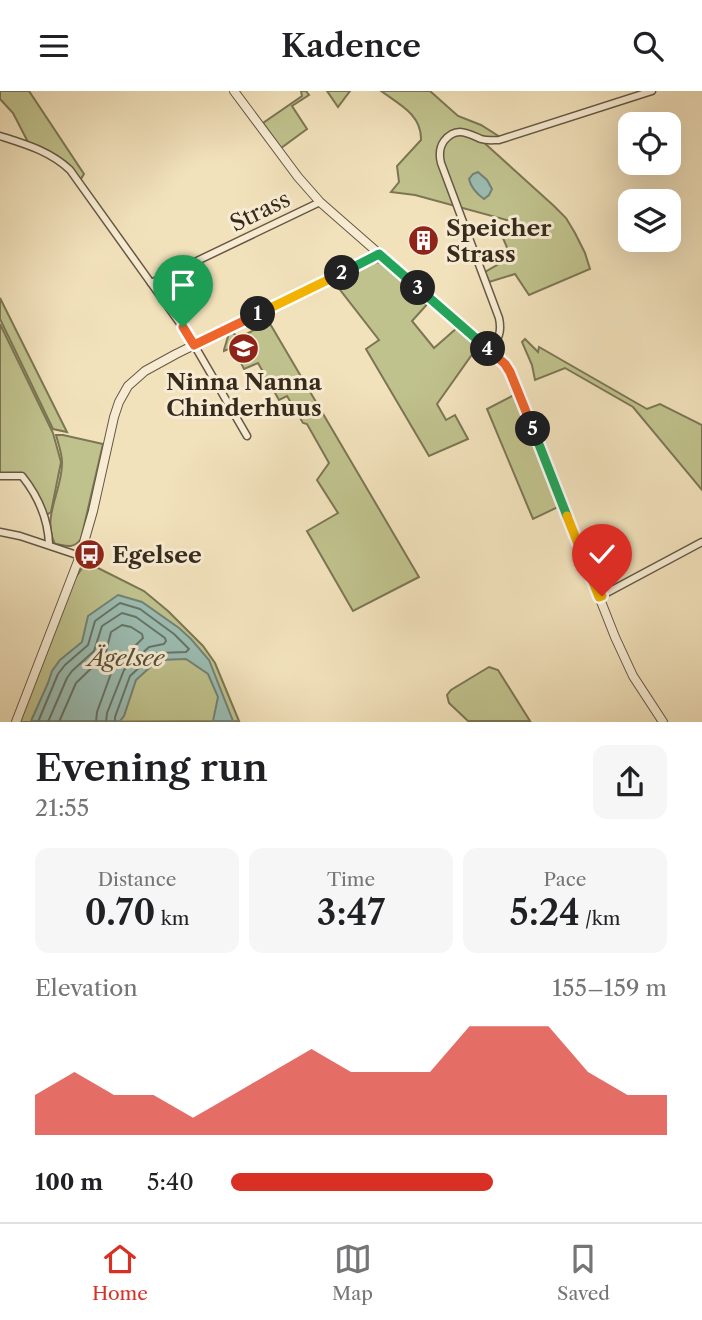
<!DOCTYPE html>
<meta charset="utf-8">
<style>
body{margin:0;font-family:"Libre Caslon Text",serif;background:#f6f6f6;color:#202124;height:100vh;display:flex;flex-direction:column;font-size:26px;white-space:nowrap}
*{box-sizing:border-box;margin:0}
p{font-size:23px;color:#757577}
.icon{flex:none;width:38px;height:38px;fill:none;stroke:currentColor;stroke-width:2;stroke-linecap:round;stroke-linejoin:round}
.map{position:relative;height:631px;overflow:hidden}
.side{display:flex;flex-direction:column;background:#fff;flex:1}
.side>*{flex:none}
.buttons{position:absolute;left:618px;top:21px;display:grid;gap:14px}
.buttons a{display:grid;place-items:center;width:63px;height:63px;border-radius:14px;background:#fff;box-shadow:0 7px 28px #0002;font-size:35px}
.pin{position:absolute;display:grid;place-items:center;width:60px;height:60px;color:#fff;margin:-72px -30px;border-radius:50% 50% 50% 0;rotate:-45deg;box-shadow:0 0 7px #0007}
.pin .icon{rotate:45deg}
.km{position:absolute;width:35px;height:35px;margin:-18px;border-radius:50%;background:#222;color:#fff;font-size:19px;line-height:35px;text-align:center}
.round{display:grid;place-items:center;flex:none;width:74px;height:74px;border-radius:14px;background:#f6f6f6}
.overview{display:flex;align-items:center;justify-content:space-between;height:119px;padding:0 35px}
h1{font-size:38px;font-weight:600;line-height:52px}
.stats{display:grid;grid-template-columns:repeat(3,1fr);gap:10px;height:119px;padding:7px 35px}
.stats div{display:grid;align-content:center;border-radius:14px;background:#f6f6f6;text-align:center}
.stats b{font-size:35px;font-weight:600}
.stats small{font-size:19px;font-weight:400}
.stats p{font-size:19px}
.chart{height:196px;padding:14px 35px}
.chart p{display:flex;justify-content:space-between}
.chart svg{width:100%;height:126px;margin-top:7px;fill:#d93025;opacity:.7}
ul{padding:0 35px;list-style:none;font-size:23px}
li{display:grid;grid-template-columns:112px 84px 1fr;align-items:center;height:52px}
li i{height:18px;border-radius:9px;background:#d93025}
header{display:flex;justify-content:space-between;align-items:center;height:91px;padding:0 35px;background:#fff;font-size:32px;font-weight:600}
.dock{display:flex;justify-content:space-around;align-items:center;height:98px;border-top:2px solid #e0e0e0;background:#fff;font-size:19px;color:#757577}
.dock a{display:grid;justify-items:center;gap:4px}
.dock .active{color:#d93025}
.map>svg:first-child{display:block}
.green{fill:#c0c28d;stroke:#7b7654;stroke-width:2}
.water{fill:#9bbdb2;stroke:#738276;stroke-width:2}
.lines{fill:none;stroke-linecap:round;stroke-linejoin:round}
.shore{stroke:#687467;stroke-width:2}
.minor-casing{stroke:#655844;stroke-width:9}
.tertiary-casing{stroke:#655844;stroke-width:10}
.minor{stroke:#f7ecd3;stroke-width:6}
.tertiary{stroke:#f7ecd3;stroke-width:8}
.split-1-casing{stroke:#fff;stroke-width:14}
.split-2-casing{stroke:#fff;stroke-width:14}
.split-3-casing{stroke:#fff;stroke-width:14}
.split-4-casing{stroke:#fff;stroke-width:14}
.split-5-casing{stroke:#fff;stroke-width:14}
.split-6-casing{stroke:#fff;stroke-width:14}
.split-7-casing{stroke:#fff;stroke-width:14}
.split-1{stroke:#f0652b;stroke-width:9}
.split-2{stroke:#f5b400;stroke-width:9}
.split-3{stroke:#22a559;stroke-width:9}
.split-4{stroke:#22a559;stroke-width:9}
.split-5{stroke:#f0652b;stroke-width:9}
.split-6{stroke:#22a559;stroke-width:9}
.split-7{stroke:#f5b400;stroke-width:9}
.labels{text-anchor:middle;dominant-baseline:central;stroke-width:6;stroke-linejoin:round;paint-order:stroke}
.street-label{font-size:23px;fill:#362a1c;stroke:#f7ecd3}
.poi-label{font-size:23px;font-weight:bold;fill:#362a1c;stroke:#f7ecd3;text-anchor:start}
.park-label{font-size:23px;font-style:italic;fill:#585038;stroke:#f7ecd3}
</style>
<header><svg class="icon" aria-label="menu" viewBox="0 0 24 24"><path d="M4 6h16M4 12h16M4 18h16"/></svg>Kadence<svg class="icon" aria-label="search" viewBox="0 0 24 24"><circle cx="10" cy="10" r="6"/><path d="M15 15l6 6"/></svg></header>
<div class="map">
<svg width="702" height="631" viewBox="0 0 702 631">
<rect width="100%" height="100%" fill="#f2e2bc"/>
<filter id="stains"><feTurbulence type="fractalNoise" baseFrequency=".00286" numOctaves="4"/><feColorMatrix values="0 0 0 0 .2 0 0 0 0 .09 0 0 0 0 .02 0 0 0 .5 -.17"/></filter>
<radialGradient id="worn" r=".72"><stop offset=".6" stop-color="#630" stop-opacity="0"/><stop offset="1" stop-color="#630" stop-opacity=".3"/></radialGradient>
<!-- green -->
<g class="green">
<path d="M 0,0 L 29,0 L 84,83 L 79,91 L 70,79 L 30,55 L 13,22 L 0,8 Z"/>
<path d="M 301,0 L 306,0 L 309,4 L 292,15 L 307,38 L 281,57 L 263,32 L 302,5 Z"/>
<path d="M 327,0 L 350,0 L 338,16 Z"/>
<path d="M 381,0 L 430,0 L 458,25 L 481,34 L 500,46 L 480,48 L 554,115 L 566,127 L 575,142 L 585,162 L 590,178 L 529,204 L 515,183 L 489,191 L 485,181 L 511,166 L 500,140 L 507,129 L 415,104 L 391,101 L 399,91 L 397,75 L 421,49 C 422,24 399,13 381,0 Z"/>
<path d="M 373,171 L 386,172 L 430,210 L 412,230 L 434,257 L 458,236 L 482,255 L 471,265 L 437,313 L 446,329 L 455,324 L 468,348 L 429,365 L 366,258 L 379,249 L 334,191 Z"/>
<path d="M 0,207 L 67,341 L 53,338 L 0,228 Z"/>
<path d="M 269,231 L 419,486 L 353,520 L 307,440 L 338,422 L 317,389 L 329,372 L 307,333 L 303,332 L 287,305 L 279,309 L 258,272 L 244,278 L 233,256 L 224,260 L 224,259 L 229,242 L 232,241 L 239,247 Z"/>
<path d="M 0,233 L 53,342 L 61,371 L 51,421 L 45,425 L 22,385 L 0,385 Z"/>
<path d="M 525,248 L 538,261 L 539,256 L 647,318 L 660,313 L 702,334 L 702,399 L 633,316 L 565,277 L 535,289 L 532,274 L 522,251 Z"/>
<path d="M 516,303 L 560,415 L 533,428 L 487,318 Z"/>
<path d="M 56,344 L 63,344 L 103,353 L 81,448 C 73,459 65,454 55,453 C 41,426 63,399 62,371 C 62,362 58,352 56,344 Z"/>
<path d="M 86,471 L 144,500 L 168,520 L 203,555 L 215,572 L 239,630 L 19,631 L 74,489 Z"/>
<path d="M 489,576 L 498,579 L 530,630 L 468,630 L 449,612 L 447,604 L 451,599 Z"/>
</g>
<!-- water -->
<g class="water">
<path d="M 478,81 L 487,89 L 492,98 L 489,104 L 484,108 C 477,103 471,97 469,88 L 473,83 Z"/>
<path d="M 118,504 L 142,511 L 179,537 L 191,548 L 209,569 L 233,630 L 213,630 L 218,606 L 208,583 L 186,568 L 158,569 L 136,589 L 124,625 L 120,630 L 31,630 L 48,592 L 52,580 L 60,569 L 82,551 L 88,525 Z"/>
</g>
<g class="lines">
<!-- shore -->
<g class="shore">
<path d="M 38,631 L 58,583 L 65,574 L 88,554 L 95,530 L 120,512 L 140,518 L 174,543 L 189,558 L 186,561 L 158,562 L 153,564 L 130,585 L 115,626 L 115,631"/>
<path d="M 48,631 L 67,587 L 72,580 L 94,560 L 102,535 L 122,522 L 136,526 L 165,547 L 166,550 L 164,553 L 149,556 L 124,579 L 107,622 L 106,631"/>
<path d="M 59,631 L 76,592 L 101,568 L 106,561 L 111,541 L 122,534 L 131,536 L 142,543 L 143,547 L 113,577 L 97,621 L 96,631"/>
</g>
<defs>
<g id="minor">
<path d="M 0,45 C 25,53 50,60 70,79 L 189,245 L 247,345"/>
<path d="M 151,192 L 320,111"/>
<path d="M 489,259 C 499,248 502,241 499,227 L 441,72 C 439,64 439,57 444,50 C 456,35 467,42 481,48 C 487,50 493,49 499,49 L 652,0"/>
<path d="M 0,385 L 22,385 C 38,405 48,428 49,453"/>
<path d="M 0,441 L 20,445 L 80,465"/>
<path d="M 599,506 L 702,451"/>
</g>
<g id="tertiary">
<path d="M 234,0 L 298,86 L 320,111 L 505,273 L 514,290 L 615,546 L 633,585 L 663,631"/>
<path d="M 16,631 L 80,465 L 93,420 L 114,326 L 119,311 L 128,295 L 145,280 L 176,263 L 379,163"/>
</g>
</defs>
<!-- minor casing -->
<use href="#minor" class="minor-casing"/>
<!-- tertiary casing -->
<use href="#tertiary" class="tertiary-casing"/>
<!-- minor -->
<use href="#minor" class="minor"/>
<!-- tertiary -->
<use href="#tertiary" class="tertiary"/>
</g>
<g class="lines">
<defs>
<path id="split-1" d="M 183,236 L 194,254 L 258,223"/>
<path id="split-2" d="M 258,223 L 342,182"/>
<path id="split-3" d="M 342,182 L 379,163 L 418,197"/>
<path id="split-4" d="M 418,197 L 488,258"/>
<path id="split-5" d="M 488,258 L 505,273 L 510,281 L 533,338"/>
<path id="split-6" d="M 533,338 L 567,425"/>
<path id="split-7" d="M 567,425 L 599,506 L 602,505"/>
</defs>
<!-- split-1 casing -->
<use href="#split-1" class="split-1-casing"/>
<!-- split-2 casing -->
<use href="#split-2" class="split-2-casing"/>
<!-- split-3 casing -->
<use href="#split-3" class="split-3-casing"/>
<!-- split-4 casing -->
<use href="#split-4" class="split-4-casing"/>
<!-- split-5 casing -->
<use href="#split-5" class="split-5-casing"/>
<!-- split-6 casing -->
<use href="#split-6" class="split-6-casing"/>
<!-- split-7 casing -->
<use href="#split-7" class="split-7-casing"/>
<!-- split-1 -->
<use href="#split-1" class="split-1"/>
<!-- split-2 -->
<use href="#split-2" class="split-2"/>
<!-- split-3 -->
<use href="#split-3" class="split-3"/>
<!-- split-4 -->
<use href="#split-4" class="split-4"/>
<!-- split-5 -->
<use href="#split-5" class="split-5"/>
<!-- split-6 -->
<use href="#split-6" class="split-6"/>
<!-- split-7 -->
<use href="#split-7" class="split-7"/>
</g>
<!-- icons -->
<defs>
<symbol id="building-disc" viewBox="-11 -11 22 22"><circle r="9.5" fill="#8f2418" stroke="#f7ecd3"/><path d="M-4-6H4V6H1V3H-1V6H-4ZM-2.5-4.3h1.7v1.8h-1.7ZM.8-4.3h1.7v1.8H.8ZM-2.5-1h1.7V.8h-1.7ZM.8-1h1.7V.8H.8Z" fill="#fff"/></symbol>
<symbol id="school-disc" viewBox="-11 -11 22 22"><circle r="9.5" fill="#8f2418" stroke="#f7ecd3"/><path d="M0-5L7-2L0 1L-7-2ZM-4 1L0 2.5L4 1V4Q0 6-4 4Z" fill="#fff"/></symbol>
<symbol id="bus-disc" viewBox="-11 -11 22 22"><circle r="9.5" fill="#8f2418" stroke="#f7ecd3"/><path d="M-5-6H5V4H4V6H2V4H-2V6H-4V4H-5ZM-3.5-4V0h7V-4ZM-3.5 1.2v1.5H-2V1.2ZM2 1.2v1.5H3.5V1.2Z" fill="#fff"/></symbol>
</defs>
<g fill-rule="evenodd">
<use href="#building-disc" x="406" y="132" width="35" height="35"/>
<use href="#school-disc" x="226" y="240" width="35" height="35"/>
<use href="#bus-disc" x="72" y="446" width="35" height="35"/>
</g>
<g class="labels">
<!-- street labels -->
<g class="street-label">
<text transform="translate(260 120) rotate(-26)">Strass</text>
</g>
<!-- poi labels -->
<g class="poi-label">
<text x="446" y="137">Speicher<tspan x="446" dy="26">Strass</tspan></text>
<text x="244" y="291" text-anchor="middle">Ninna Nanna<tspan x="244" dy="26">Chinderhuus</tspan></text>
<text x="112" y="464">Egelsee</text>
</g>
<!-- park labels -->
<g class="park-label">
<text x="126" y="567">Ägelsee</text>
</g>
</g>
<rect width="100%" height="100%" filter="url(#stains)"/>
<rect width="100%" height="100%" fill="url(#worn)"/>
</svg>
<div class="buttons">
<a><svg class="icon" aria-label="locate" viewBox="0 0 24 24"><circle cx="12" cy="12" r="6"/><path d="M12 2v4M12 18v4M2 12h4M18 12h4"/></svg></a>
<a><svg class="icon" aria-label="layers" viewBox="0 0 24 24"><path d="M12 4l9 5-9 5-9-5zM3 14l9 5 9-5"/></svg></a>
</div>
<div class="pin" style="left:183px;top:236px;background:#1e9e55"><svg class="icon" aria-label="arrive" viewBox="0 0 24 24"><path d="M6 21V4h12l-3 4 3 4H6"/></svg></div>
<div class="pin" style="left:602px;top:505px;background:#d93025"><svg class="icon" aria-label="check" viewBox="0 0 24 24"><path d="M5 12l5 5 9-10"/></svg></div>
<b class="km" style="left:258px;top:223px">1</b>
<b class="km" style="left:342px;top:182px">2</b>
<b class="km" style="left:418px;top:197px">3</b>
<b class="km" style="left:488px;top:258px">4</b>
<b class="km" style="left:533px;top:338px">5</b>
</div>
<section class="side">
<div class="overview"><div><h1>Evening run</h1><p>21:55</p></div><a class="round"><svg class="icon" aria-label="share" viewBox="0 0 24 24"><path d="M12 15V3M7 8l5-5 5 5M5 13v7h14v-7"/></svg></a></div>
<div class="stats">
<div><p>Distance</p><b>0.70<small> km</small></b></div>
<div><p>Time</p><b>3:47</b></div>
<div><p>Pace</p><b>5:24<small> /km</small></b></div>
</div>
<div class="chart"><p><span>Elevation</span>155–159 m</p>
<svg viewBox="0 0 160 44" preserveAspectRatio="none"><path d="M0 44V30L10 22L20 30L30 30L40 38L50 30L60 22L70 14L80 22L90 22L100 22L110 6L120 6L130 6L140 22L150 30L160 30V44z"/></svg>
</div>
<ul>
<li><b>100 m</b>5:40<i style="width:60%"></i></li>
</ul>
</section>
<nav class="dock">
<a class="active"><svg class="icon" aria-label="home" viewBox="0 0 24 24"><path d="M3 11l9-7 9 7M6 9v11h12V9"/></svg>Home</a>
<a><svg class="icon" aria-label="map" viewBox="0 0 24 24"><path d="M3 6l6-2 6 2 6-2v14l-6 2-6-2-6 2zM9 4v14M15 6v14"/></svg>Map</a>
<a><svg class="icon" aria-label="saved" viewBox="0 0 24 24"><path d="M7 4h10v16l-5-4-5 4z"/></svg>Saved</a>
</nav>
